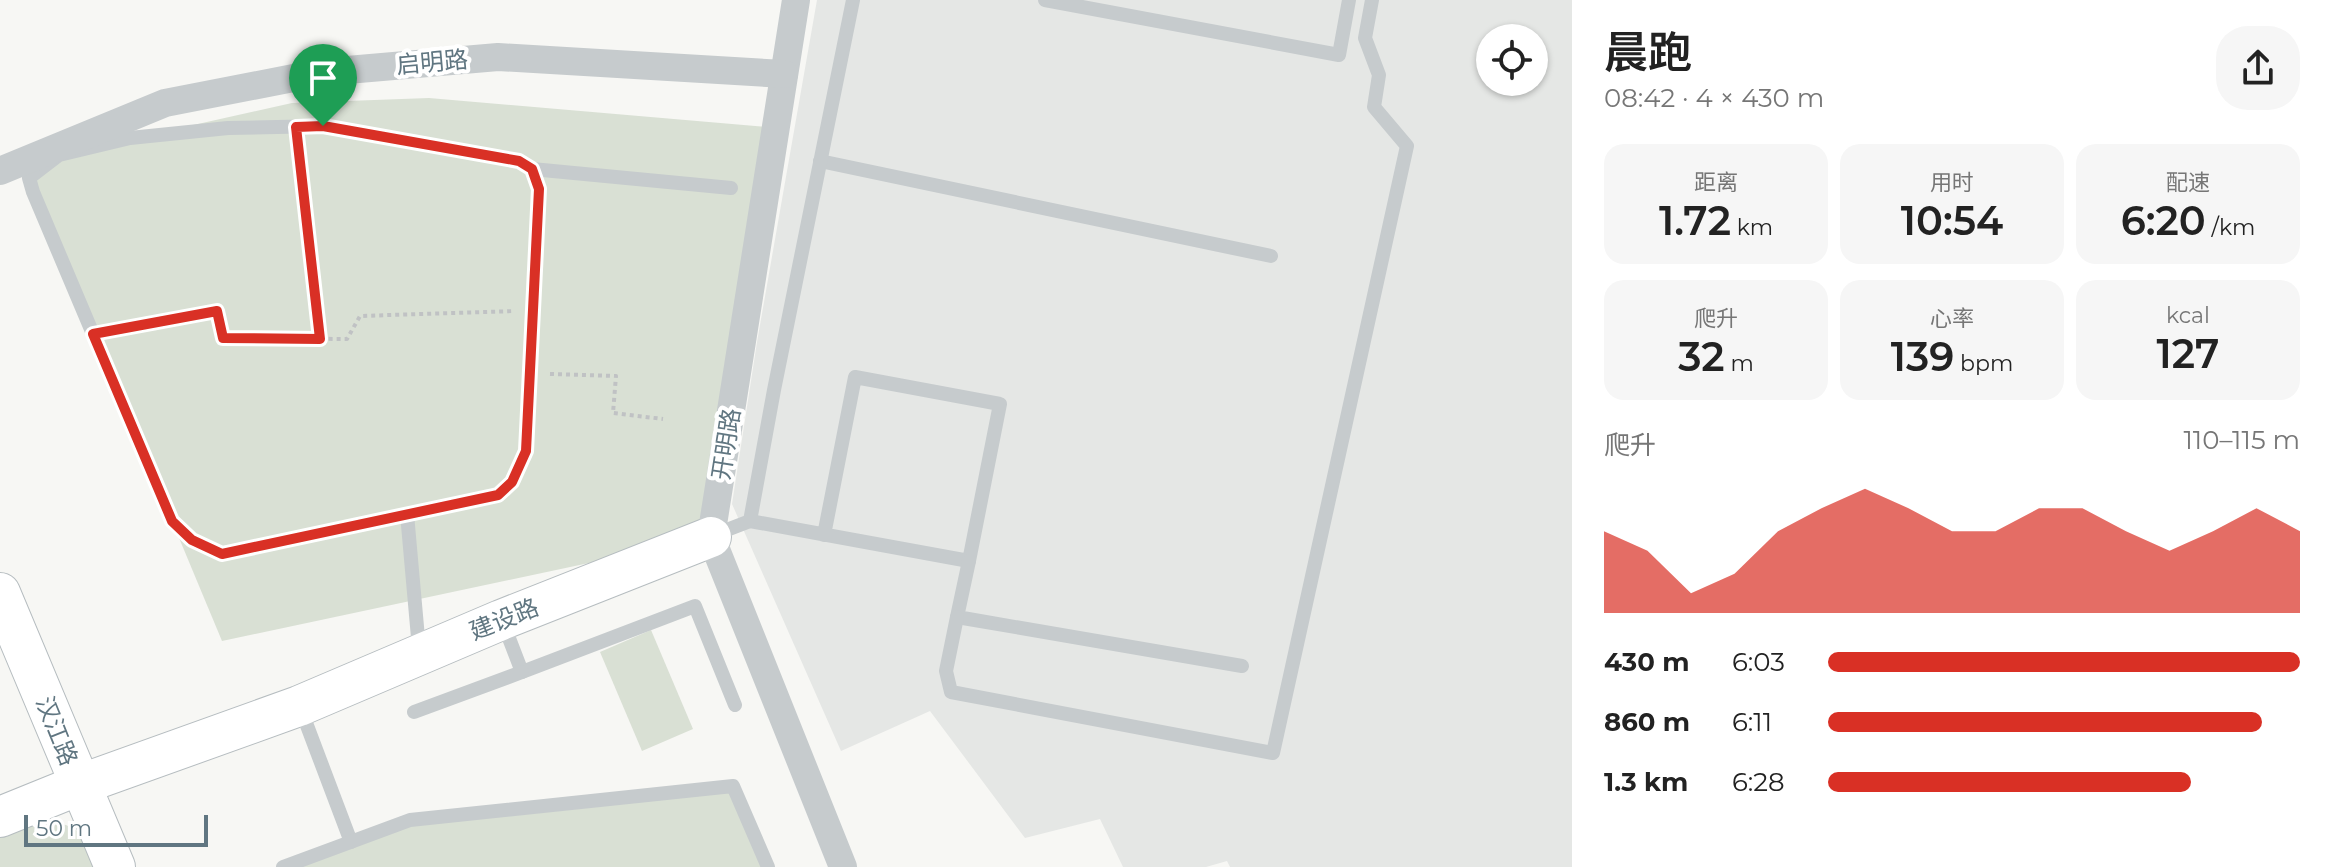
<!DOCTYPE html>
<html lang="zh">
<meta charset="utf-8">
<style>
body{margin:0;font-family:Montserrat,"Noto Sans SC",sans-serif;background:#f6f6f6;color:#222;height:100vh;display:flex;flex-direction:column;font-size:30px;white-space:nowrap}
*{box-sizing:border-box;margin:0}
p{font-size:26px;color:#767676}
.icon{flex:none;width:44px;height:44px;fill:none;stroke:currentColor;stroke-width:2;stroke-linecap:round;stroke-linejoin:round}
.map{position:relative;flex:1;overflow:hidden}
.details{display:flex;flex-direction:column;background:#fff;width:760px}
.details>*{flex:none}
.controls{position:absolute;left:1476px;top:24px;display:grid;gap:16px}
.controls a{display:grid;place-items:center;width:72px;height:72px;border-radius:50%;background:#fff;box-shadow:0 2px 6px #0004;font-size:40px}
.scale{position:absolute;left:24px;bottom:20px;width:184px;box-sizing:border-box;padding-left:8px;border:4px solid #607681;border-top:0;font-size:22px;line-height:28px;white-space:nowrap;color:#607681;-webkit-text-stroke:6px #fff;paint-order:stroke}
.pin{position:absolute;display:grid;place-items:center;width:68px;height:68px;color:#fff;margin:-82px -34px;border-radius:50% 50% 50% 0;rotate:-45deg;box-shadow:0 0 8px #0007}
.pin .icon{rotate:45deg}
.round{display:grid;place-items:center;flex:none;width:84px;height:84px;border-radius:32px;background:#f6f6f6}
.head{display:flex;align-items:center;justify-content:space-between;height:136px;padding:0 32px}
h1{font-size:44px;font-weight:600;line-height:60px}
.stats{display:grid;grid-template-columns:repeat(3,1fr);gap:12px;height:136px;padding:8px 32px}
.stats div{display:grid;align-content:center;border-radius:20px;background:#f6f6f6;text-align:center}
.stats b{font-size:40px;font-weight:600}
.stats small{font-size:22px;font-weight:400}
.stats p{font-size:22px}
.chart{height:224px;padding:16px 32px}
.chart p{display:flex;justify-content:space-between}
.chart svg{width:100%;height:144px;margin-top:8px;fill:#d93025;opacity:.7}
ul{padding:0 32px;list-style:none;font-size:26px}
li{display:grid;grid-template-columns:128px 96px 1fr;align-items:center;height:60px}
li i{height:20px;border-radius:10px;background:#d93025}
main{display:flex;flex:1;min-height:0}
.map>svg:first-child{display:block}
.built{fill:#e5e7e5;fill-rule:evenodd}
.green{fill:#d9e0d4}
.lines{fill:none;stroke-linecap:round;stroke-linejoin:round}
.secondary-casing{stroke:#b6bdc0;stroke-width:42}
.path{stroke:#c0c2c4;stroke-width:4;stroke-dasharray:4 4;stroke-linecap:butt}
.lane{stroke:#c6cbcd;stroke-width:14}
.street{stroke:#c6cbcd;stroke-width:28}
.secondary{stroke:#fff;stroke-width:40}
.route-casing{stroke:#fff;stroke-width:16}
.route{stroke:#d93025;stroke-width:10}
.labels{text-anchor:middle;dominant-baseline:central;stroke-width:8;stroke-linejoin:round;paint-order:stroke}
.street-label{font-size:24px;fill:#607681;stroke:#fff}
</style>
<main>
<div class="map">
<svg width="1572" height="867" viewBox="0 0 1572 867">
<rect width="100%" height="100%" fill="#f7f7f4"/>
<!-- built -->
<path class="built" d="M 817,0 L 1572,0 L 1572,867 L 1230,867 L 1227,861 L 1206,867 L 1123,867 L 1100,819 L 1025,838 L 930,711 L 841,751 L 732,504 L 757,342 ZM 1490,38 L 1534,38 L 1534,82 L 1490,82 Z"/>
<!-- green -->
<g class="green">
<path d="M 429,98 L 778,128 L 711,537 L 222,641 L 29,178 L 59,155 L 292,103 Z"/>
<path d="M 651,630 L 693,729 L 642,751 L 600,652 Z"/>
<path d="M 733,786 L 768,867 L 284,867 L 410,820 Z"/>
<path d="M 26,819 L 66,825 L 106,846 L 115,867 L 0,867 L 0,828 Z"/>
</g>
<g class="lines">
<defs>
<g id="secondary">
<path d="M 0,593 L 115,867"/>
<path d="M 0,817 L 79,785 L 299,706 L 501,620 L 711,537"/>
</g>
</defs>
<!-- secondary casing -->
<use href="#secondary" class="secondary-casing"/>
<!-- path -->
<g class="path">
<path d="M 298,147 L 320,339"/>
<path d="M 112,330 L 217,311 L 223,338 L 347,339 L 360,316 L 515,311"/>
<path d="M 550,374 L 616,376 L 613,413 L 663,419"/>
</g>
<!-- lane -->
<g class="lane">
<path d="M 1045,0 L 1339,55 L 1349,0"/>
<path d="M 323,126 L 519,161 L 532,169 L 539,189 L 526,451 L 512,482 L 498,495 L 222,554 L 192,540 L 172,521 L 33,192 L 29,178 L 59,155 L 130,138 L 228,128 Z"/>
<path d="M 820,161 L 1271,256"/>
<path d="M 532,169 L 731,188"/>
<path d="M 407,514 L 419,649"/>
<path d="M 750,521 L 969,561 L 1000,404 L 855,377 L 824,535"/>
<path d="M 711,536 L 750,521 L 774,390 L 853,0"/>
<path d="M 969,561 L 957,617 L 1242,666"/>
<path d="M 957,617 L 946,671 L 951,692 L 1273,753 L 1407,146 L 1374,107 L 1379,75 L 1365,38 L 1372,0"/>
<path d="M 502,620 L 522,672 L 695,606 L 735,705"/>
<path d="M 300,707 L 351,842"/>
<path d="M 414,712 L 522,672"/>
<path d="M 283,867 L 410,820 L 733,786 L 768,867"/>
</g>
<!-- street -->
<g class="street">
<path d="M 796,0 L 711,537 L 843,867"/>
<path d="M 0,171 L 165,103 L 324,72 L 498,57 L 784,74"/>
</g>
<!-- secondary -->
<use href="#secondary" class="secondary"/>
</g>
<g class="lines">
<defs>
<path id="route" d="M 323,126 L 519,161 L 532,169 L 539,189 L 526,451 L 512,482 L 498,495 L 222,554 L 192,540 L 172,521 L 93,334 L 217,311 L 223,338 L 320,339 L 296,127 Z"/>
</defs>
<!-- route casing -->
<use href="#route" class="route-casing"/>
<!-- route -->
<use href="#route" class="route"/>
</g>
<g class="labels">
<!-- street labels -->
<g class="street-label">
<text transform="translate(432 62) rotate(-5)">启明路</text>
<text transform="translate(726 444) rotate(-81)">开明路</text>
<text transform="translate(504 619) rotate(-22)">建设路</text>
<text transform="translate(57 731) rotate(68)">汉江路</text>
</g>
</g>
</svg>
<div class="controls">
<a><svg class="icon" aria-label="locate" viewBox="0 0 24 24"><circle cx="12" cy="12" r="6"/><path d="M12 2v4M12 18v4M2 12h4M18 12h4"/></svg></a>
</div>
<div class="scale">50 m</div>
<div class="pin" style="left:323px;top:126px;background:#1e9e55"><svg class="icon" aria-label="arrive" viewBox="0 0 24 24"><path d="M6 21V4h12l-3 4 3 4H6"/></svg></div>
</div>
<section class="details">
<div class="head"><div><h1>晨跑</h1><p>08:42 · 4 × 430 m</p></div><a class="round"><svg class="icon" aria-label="share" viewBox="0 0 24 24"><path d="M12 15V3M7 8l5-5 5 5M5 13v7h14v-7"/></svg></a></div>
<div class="stats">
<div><p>距离</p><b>1.72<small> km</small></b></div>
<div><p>用时</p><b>10:54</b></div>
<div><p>配速</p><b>6:20<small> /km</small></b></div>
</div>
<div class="stats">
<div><p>爬升</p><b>32<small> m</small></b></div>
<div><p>心率</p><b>139<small> bpm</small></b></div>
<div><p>kcal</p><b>127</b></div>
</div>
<div class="chart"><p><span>爬升</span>110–115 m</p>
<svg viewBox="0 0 160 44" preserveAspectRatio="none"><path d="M0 44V19L10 25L20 38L30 32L40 19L50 12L60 6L70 12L80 19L90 19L100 12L110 12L120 19L130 25L140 19L150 12L160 19V44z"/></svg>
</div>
<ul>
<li><b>430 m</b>6:03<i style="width:100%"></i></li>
<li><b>860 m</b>6:11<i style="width:92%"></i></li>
<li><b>1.3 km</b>6:28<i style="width:77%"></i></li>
</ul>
</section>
</main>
